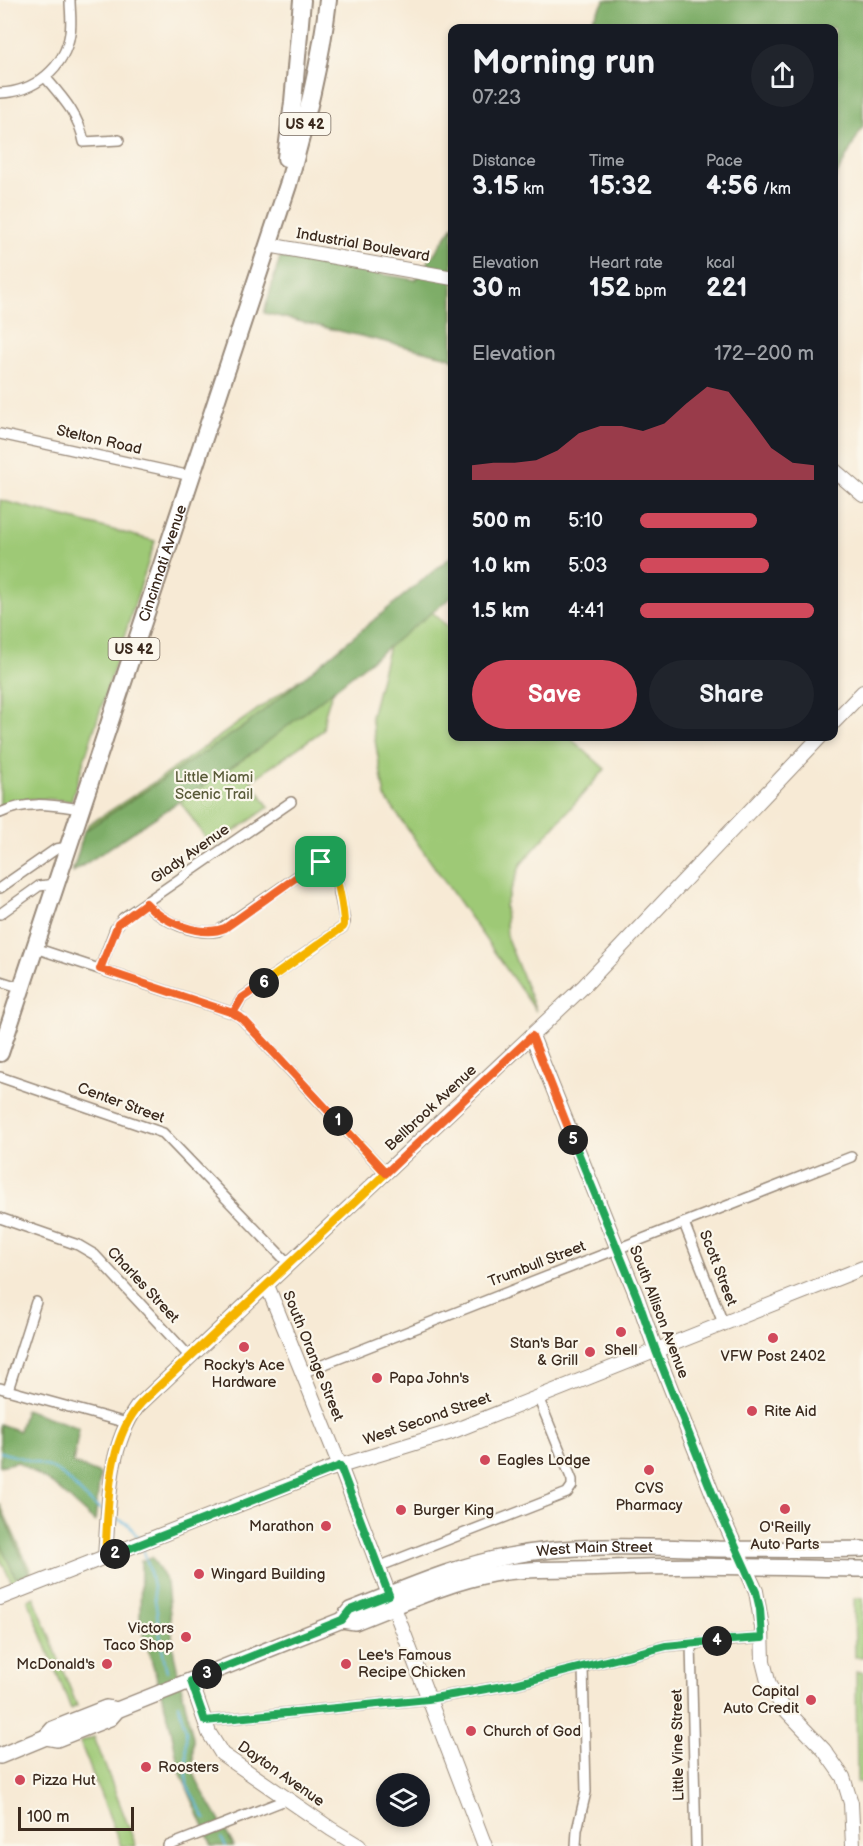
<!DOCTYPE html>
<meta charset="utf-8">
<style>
body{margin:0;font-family:"Balsamiq Sans",sans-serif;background:#20242c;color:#f1f3f6;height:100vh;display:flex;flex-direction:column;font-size:22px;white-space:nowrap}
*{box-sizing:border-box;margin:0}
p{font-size:20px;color:#9ea1a6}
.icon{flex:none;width:33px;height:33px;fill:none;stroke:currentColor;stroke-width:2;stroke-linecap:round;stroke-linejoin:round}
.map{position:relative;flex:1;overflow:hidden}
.sheet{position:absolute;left:448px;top:24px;width:390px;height:717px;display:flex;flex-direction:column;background:#171b24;border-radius:12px;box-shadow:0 3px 9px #0003}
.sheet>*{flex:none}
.fabs{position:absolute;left:376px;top:1773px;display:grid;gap:12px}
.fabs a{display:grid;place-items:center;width:54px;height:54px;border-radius:50%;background:#171b24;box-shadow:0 3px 9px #0003;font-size:30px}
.scale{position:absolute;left:18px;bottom:15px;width:116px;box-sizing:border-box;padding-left:6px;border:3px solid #3b2a1e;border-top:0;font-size:16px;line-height:21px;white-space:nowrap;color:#3b2a1e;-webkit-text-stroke:4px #fbf7ec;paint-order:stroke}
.pin{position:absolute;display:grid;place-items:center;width:51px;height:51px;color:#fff;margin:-26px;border-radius:12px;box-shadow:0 3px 9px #0006}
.km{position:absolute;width:30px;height:30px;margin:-15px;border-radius:50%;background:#222;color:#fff;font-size:16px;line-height:30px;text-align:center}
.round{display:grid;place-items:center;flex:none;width:63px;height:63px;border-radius:32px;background:#20242c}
.headline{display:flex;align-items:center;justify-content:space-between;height:102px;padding:0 24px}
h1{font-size:33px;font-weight:700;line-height:45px}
.figures{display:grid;grid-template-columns:repeat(3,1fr);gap:9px;height:102px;padding:6px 24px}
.figures div{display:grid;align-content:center}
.figures b{font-size:26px;font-weight:700}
.figures small{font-size:16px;font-weight:400}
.figures p{font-size:16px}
.chart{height:168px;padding:12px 24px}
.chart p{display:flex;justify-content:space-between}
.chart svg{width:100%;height:108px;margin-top:6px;fill:#d1495b;opacity:.7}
.button{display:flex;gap:12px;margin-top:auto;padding:12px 24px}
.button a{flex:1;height:69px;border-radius:36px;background:#d1495b;color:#fff;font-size:24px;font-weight:700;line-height:69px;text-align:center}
.button a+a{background:#20242c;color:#f1f3f6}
ul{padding:0 24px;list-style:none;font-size:20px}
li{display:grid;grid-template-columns:96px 72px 1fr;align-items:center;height:45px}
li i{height:15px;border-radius:8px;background:#d1495b}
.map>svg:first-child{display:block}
.green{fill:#9ec976;stroke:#6c7a4a;stroke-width:1.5}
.forest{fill:#7ead67;stroke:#5c6c42;stroke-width:1.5}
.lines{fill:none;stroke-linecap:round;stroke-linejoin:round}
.stream{stroke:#63b7df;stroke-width:2}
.street-casing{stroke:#998a7a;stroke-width:12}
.secondary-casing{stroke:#998a7a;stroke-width:16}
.primary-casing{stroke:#998a7a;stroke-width:18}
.highway-casing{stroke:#998a7a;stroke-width:20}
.street{stroke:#fff;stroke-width:9}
.secondary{stroke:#fff;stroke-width:14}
.primary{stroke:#fff;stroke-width:15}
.highway{stroke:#fff;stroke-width:16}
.split-1-casing{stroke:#fff;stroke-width:12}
.split-2-casing{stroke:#fff;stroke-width:12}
.split-3-casing{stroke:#fff;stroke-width:12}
.split-4-casing{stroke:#fff;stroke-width:12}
.split-5-casing{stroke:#fff;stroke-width:12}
.split-6-casing{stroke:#fff;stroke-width:12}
.split-7-casing{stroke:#fff;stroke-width:12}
.split-1{stroke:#f0652b;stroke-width:8}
.split-2{stroke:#f5b400;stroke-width:8}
.split-3{stroke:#22a559;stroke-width:8}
.split-4{stroke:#22a559;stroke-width:8}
.split-5{stroke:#22a559;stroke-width:8}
.split-6{stroke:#f0652b;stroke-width:8}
.split-7{stroke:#f5b400;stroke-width:8}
.poi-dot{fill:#d1495b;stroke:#fbf7ec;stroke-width:2}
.labels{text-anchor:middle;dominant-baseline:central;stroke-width:4.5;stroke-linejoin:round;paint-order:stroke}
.shield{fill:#fbf7ec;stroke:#75685c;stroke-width:1.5}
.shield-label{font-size:14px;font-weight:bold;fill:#3b2a1e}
.street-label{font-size:15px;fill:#3b2a1e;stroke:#fbf7ec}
.park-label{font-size:15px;fill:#595a38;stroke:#fbf7ec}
.poi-label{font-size:15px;fill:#3b2a1e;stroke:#fbf7ec;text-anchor:start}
</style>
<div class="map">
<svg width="863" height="1846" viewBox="0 0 863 1846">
<rect width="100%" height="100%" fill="#fbf7ec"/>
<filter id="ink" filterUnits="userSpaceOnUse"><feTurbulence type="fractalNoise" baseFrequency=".0167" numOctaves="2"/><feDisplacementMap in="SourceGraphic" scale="12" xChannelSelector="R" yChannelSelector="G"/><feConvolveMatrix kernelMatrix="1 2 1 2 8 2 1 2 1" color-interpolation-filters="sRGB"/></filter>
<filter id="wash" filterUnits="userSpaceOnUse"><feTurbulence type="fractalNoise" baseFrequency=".008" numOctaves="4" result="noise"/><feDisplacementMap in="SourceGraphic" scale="24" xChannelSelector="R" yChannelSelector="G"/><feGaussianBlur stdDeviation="1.35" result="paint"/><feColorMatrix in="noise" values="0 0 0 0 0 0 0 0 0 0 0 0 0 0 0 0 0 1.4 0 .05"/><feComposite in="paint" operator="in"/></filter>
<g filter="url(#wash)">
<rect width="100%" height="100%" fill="#f7ead5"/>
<!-- green -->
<g class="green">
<path d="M 0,500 L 155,541 L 71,801 C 46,799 23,795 0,807 Z"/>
<path d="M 432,612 L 453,631 L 453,736 L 569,737 L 605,769 L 521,864 L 505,905 L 507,938 L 536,1011 L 385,797 L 371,717 L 389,646 C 376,656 348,673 338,684 C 329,696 324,715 323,730 L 251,781 L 269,807 L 212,847 L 177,797 L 73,869 L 88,825 L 156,781 L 342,650 Z"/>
<path d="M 0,1504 L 32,1574 L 12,1582 L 0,1559 Z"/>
<path d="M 34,1597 L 77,1706 L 71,1709 L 28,1600 Z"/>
<path d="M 854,1598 L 863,1598 L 863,1657 L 855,1657 Z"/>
<path d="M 856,1672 L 863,1672 L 863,1782 L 857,1782 Z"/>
<path d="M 94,1737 L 136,1846 L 121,1846 L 80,1742 Z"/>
</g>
<!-- forest -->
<g class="forest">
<path d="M 605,0 L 863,0 L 863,126 L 834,180 L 834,28 L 586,28 Z"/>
<path d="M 453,226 L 453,360 L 449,357 L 264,313 L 280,257 L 416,280 Z"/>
<path d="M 453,555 L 453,596 L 257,750 L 73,872 L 84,831 L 246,725 Z"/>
<path d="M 25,1409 L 79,1428 L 73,1463 L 100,1474 L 95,1522 L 54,1485 L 18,1462 L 0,1466 L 0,1424 L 19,1431 Z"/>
<path d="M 0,1508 L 29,1574 L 16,1578 L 0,1543 Z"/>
<path d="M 152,1557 L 167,1583 L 174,1655 L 193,1738 L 193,1770 L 199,1785 L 234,1846 L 212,1846 L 179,1769 L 170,1724 L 140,1621 L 141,1561 Z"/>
</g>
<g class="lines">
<!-- stream -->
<g class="stream">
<path d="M 0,1452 C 17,1457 40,1462 55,1470 C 73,1480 84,1501 102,1510"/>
<path d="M 112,1516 L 129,1525 L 139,1539"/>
<path d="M 142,1547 C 158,1586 156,1630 167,1671"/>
<path d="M 178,1704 L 186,1730 L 187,1785 L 206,1819"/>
<path d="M 221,1838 L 226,1846"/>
</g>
</g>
</g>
<g filter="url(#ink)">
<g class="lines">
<defs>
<g id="street">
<path d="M 45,77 C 62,97 79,115 84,142 L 119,140"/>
<path d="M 0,93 C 34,92 65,68 70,33 C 72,22 70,11 70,0"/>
<path d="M 0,434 L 191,476"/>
<path d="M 0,813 C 27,800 53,805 81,809"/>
<path d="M 0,888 L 56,849 L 68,847"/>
<path d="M 146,903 C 162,922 194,935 218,931 L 315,864 L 321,862 L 330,865 L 336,877 L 345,922 L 343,927 L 242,998 L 233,1013"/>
<path d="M 0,914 L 39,886 L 56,884"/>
<path d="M 35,948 L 233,1013 L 240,1017 L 386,1173"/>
<path d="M 100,969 L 115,929 L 123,918 L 291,802"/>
<path d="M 0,981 L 22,988"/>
<path d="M 0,1077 L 163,1133 L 289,1264"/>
<path d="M 0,1218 L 78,1245 L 95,1255 L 190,1357"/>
<path d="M 684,1223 L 723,1323"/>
<path d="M 302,1373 L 851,1157"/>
<path d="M 0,1388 L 127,1423"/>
<path d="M 8,1390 L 36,1302"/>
<path d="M 378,1567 L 567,1493 L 572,1486 L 572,1480 L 538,1397"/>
<path d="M 691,1644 L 696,1846"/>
<path d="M 205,1721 L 428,1699 L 515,1684 L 666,1646 L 762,1638"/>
<path d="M 168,1846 L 288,1799"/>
<path d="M 576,1846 L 577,1830 L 586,1792 L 583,1667"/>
</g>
<g id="secondary">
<path d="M 268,245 L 453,278"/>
<path d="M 834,470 L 863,495"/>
<path d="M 834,722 L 863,692"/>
<path d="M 532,1036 L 637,1297 L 656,1351 L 719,1510 L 756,1591 L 762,1627 L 763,1661 L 769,1685 L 783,1707 L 824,1750 L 843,1777 L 851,1803 L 853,1846"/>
<path d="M 267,1285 L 340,1466 L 485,1846"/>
<path d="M 105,1557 C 109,1507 107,1449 137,1407 L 584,986 L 821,736"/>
<path d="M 0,1598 L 327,1470 L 451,1432 L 863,1268"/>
<path d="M 191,1681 L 209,1733 L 222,1754 L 331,1829 L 359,1846"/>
</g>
<g id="primary">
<path id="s1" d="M 342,1620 L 350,1610 C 402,1590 454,1566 509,1556 C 577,1543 649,1547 718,1549 C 766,1549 814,1550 863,1549"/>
<path d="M 46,1737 L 53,1729 L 68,1723 L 106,1708 L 117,1710"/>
<path d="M 0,1756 L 46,1737 L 57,1739 L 110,1718 L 117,1710 L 342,1620 L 355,1622 C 400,1605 445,1583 493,1574 C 532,1567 572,1570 612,1568 C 696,1564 779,1568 863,1569"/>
</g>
<g id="highway">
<path d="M 286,158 L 293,102 L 302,0"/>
<path id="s2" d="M 0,1053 L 288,185 C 305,124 321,63 328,0"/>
</g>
</defs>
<!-- street casing -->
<use href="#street" class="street-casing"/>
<!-- secondary casing -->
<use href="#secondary" class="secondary-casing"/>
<!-- primary casing -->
<use href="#primary" class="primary-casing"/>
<!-- highway casing -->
<use href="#highway" class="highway-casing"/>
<!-- street -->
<use href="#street" class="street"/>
<!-- secondary -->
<use href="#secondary" class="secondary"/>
<!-- primary -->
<use href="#primary" class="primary"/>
<!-- highway -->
<use href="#highway" class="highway"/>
</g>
</g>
<g class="lines" filter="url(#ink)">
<defs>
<path id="split-1" d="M 321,862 L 315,864 L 225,928 C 201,938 162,922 146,903 L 118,924 L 100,969 L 233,1013 L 240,1017 L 338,1121"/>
<path id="split-2" d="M 115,1554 L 105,1557 C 109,1507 105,1442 142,1402 L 386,1173 L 338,1121"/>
<path id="split-3" d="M 115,1554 L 340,1466 L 389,1595 L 350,1610 L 342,1620 L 207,1674"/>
<path id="split-4" d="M 207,1674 L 191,1681 L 205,1721 L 428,1699 L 515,1684 L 666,1646 L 717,1641"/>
<path id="split-5" d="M 573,1140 L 637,1297 L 656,1351 L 719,1510 L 756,1592 L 760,1609 L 762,1638 L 717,1641"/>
<path id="split-6" d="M 264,983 L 242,998 L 233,1013 L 244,1020 L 274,1052 L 386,1173 L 532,1036 L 573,1140"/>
<path id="split-7" d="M 264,983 L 343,927 L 344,925 C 344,913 338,873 330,866 C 327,862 326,863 321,862"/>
</defs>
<!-- split-1 casing -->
<use href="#split-1" class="split-1-casing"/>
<!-- split-2 casing -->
<use href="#split-2" class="split-2-casing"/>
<!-- split-3 casing -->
<use href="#split-3" class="split-3-casing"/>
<!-- split-4 casing -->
<use href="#split-4" class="split-4-casing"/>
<!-- split-5 casing -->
<use href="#split-5" class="split-5-casing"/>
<!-- split-6 casing -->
<use href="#split-6" class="split-6-casing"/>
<!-- split-7 casing -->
<use href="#split-7" class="split-7-casing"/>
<!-- split-1 -->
<use href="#split-1" class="split-1"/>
<!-- split-2 -->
<use href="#split-2" class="split-2"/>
<!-- split-3 -->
<use href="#split-3" class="split-3"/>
<!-- split-4 -->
<use href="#split-4" class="split-4"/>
<!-- split-5 -->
<use href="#split-5" class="split-5"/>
<!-- split-6 -->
<use href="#split-6" class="split-6"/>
<!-- split-7 -->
<use href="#split-7" class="split-7"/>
</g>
<!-- markers -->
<g class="poi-dot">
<circle cx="621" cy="1332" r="6"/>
<circle cx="773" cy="1338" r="6"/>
<circle cx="244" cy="1347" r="6"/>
<circle cx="590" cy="1352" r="6"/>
<circle cx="377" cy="1378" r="6"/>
<circle cx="752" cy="1411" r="6"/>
<circle cx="485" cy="1460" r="6"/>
<circle cx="649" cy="1470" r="6"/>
<circle cx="785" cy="1509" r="6"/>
<circle cx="401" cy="1510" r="6"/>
<circle cx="326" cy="1526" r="6"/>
<circle cx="199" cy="1574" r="6"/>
<circle cx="186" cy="1637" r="6"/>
<circle cx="107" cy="1664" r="6"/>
<circle cx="346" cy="1664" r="6"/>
<circle cx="811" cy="1700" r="6"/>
<circle cx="471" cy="1731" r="6"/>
<circle cx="146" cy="1767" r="6"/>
<circle cx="20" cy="1780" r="6"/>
</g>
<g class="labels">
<!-- shield labels -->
<g class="shield">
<rect x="279.5" y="113" width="51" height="22" rx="4.5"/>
<rect x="108.5" y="638" width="51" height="22" rx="4.5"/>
</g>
<g class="shield-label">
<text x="305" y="124">US 42</text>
<text x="134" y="649">US 42</text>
</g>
<!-- street labels -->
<g class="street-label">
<text transform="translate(363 245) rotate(10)">Industrial Boulevard</text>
<text transform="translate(99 440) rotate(13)">Stelton Road</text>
<text stroke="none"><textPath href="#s2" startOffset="516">Cincinnati Avenue</textPath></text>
<text transform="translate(190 854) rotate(-35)">Glady Avenue</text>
<text transform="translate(121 1103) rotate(20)">Center Street</text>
<text transform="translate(431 1108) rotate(-43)">Bellbrook Avenue</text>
<text transform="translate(537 1264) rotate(-21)">Trumbull Street</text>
<text transform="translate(718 1268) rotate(69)">Scott Street</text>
<text transform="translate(143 1285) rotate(47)">Charles Street</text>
<text transform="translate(659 1312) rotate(69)">South Allison Avenue</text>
<text transform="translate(313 1356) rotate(68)">South Orange Street</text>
<text transform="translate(427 1419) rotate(-19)">West Second Street</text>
<text stroke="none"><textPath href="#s1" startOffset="267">West Main Street</textPath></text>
<text transform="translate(678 1745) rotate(-91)">Little Vine Street</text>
<text transform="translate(281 1774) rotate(35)">Dayton Avenue</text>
</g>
<!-- park labels -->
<g class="park-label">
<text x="214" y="777">Little Miami<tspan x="214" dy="17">Scenic Trail</tspan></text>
</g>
<!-- poi labels -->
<g class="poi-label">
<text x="578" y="1343" text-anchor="end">Stan's Bar<tspan x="578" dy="17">&amp; Grill</tspan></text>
<text x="621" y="1350" text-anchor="middle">Shell</text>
<text x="773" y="1356" text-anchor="middle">VFW Post 2402</text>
<text x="244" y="1365" text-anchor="middle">Rocky's Ace<tspan x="244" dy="17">Hardware</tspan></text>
<text x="389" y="1378">Papa John's</text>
<text x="764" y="1411">Rite Aid</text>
<text x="497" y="1460">Eagles Lodge</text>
<text x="649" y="1488" text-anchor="middle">CVS<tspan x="649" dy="17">Pharmacy</tspan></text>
<text x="413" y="1510">Burger King</text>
<text x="314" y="1526" text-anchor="end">Marathon</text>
<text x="785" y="1527" text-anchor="middle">O'Reilly<tspan x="785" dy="17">Auto Parts</tspan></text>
<text x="211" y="1574">Wingard Building</text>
<text x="174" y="1628" text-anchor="end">Victors<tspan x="174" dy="17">Taco Shop</tspan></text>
<text x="358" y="1655">Lee's Famous<tspan x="358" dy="17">Recipe Chicken</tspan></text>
<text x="95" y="1664" text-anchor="end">McDonald's</text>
<text x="799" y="1691" text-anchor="end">Capital<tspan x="799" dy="17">Auto Credit</tspan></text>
<text x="483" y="1731">Church of God</text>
<text x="158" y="1767">Roosters</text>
<text x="32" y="1780">Pizza Hut</text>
</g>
</g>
</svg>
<div class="fabs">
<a><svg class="icon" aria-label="layers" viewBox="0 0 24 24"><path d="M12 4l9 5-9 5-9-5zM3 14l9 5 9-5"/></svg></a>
</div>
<div class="scale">100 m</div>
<div class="pin" style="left:321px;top:862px;background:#1e9e55"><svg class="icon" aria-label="arrive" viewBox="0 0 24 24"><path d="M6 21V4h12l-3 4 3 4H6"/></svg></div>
<b class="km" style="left:338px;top:1121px">1</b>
<b class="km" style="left:115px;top:1554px">2</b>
<b class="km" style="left:207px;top:1674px">3</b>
<b class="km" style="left:717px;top:1641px">4</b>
<b class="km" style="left:573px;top:1140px">5</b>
<b class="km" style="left:264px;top:983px">6</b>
<section class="sheet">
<div class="headline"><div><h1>Morning run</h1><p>07:23</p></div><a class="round"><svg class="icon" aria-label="share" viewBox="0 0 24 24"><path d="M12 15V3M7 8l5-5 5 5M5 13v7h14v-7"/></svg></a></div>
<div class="figures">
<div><p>Distance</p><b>3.15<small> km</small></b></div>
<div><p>Time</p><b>15:32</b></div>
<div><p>Pace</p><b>4:56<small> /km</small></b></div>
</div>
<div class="figures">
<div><p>Elevation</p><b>30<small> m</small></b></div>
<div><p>Heart rate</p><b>152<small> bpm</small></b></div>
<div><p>kcal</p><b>221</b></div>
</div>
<div class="chart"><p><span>Elevation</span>172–200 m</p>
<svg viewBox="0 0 160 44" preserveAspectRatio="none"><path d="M0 44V38L10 37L20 37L30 36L40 32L50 25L60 22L70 22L80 24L90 21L100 13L110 6L120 8L130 19L140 31L150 37L160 38V44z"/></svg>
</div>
<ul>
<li><b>500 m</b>5:10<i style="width:67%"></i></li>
<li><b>1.0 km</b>5:03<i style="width:74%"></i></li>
<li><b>1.5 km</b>4:41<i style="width:100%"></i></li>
</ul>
<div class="button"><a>Save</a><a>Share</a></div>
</section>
</div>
